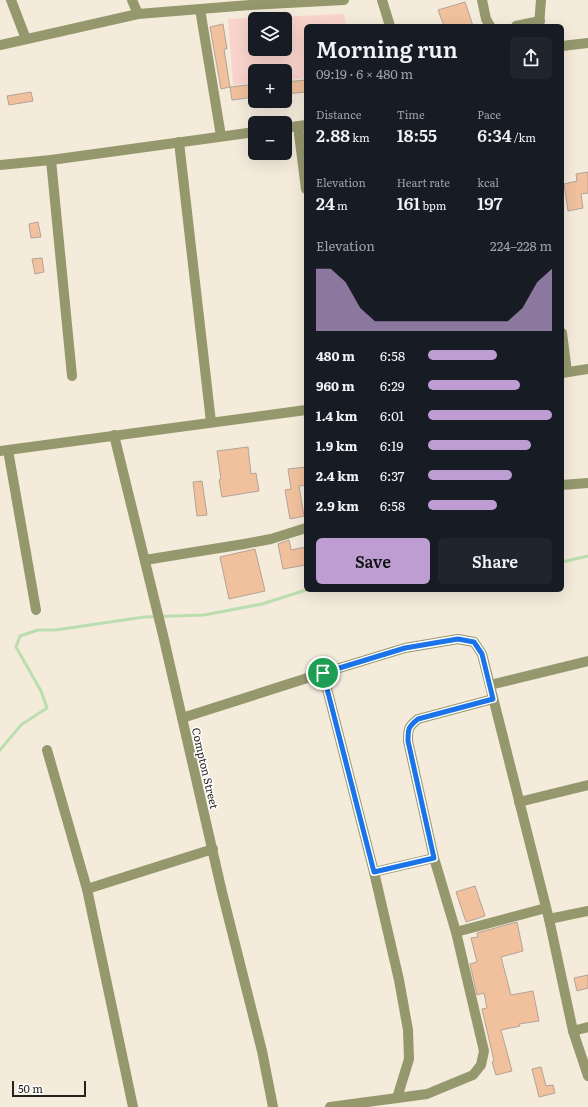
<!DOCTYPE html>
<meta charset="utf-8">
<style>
body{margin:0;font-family:Literata,serif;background:#20242c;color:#f1f3f6;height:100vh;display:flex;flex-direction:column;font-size:15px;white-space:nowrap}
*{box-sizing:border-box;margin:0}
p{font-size:13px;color:#9ea1a6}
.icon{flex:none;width:22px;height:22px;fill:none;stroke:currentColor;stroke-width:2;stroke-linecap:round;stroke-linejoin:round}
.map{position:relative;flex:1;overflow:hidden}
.panel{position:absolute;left:304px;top:24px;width:260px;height:568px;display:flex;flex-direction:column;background:#171b24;border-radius:6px;box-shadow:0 4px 16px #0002}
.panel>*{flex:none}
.buttons{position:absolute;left:248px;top:12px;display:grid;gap:8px}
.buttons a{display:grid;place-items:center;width:44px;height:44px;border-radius:6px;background:#171b24;box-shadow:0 4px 16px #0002;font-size:20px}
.scale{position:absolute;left:12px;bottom:10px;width:74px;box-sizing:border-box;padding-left:4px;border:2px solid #26231d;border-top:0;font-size:11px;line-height:14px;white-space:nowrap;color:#26231d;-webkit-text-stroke:3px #fff;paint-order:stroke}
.pin{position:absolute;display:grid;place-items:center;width:34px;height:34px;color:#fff;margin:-17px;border:2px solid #fff;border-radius:50%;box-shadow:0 1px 4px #0007}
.round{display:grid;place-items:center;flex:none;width:42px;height:42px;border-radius:6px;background:#20242c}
.summary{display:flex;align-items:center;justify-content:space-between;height:68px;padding:0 12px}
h1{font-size:22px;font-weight:600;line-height:30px}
.stats{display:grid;grid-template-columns:repeat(3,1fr);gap:6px;height:68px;padding:4px 12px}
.stats div{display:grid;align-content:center}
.stats b{font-size:17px;font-weight:600}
.stats small{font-size:11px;font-weight:400}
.stats p{font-size:11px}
.chart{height:112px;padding:8px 12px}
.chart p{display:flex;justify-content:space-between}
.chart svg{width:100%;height:72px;margin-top:4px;fill:#be9ed2;opacity:.7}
.action{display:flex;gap:8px;margin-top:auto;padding:8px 12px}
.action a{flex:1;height:46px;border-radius:6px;background:#be9ed2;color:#111;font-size:16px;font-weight:600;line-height:46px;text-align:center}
.action a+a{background:#20242c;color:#f1f3f6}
ul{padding:0 12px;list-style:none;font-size:13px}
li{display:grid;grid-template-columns:64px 48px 1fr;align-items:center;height:30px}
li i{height:10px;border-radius:5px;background:#be9ed2}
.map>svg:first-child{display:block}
.green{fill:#f9d4cc;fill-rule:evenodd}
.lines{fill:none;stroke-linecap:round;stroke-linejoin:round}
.stream{stroke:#bbdeaf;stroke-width:3}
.building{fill:#f1c19d;stroke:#b3a398}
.minor{stroke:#95986d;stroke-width:10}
.tertiary{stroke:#95986d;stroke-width:10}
.route-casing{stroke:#fff;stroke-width:8}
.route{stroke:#1a73e8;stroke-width:5}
.labels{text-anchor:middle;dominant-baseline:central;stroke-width:3;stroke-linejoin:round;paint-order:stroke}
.street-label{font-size:11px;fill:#26231d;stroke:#fff}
</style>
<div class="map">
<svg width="588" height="1107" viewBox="0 0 588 1107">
<rect width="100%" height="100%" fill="#f4ebdb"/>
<!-- green -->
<path class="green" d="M 344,14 L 346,26 L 306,26 L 306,78 L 285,80 L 285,71 L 255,71 L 255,83 L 233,85 L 228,19 ZM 255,19 L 285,19 L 285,49 L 255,49 Z"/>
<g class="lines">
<!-- stream -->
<g class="stream">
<path d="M 562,562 L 588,556"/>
<path d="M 0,750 L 21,725 L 47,708 L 41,691 L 16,647 L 20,636 L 38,630 L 56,630 L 144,617 L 204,615 L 262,604 L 306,590"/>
</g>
</g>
<!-- building -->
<g class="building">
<path d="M 465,2 L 473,26 L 444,26 L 438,10 Z"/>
<path d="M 223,24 L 227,49 L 224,49 L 230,87 L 221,89 L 210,27 Z"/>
<path d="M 306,80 L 306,92 L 285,94 L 285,82 Z"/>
<path d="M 255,84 L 255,97 L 232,100 L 230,87 Z"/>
<path d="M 31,92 L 33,101 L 9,105 L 7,96 Z"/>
<path d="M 588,172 L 588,193 L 581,194 L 583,208 L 568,211 L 564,184 L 577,181 L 576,174 Z"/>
<path d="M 38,222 L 41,237 L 31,238 L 29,224 Z"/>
<path d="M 42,258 L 44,272 L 35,274 L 32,259 Z"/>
<path d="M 248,447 L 251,474 L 256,473 L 259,491 L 222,497 L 219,480 L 221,479 L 217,451 Z"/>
<path d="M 306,467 L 306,485 L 299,486 L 304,516 L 290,519 L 285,490 L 291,489 L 288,469 Z"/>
<path d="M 202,481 L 207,515 L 197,516 L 193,482 Z"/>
<path d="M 289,540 L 291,550 L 306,547 L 306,565 L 283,569 L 278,544 Z"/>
<path d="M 255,549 L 265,591 L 229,599 L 220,557 Z"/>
<path d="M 475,886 L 485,916 L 466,922 L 456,892 Z"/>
<path d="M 517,922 L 523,951 L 501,957 L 511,995 L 533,991 L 539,1021 L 519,1024 L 520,1026 L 501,1030 L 512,1071 L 496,1075 L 492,1062 L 494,1061 L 482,1009 L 487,1008 L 484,993 L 477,995 L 470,964 L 477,962 L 471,938 L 478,937 L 477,933 Z"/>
<path d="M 588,975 L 588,988 L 577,991 L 574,978 Z"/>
<path d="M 541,1067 L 546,1086 L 553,1085 L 555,1093 L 539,1097 L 532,1069 Z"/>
</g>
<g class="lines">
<!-- minor -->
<g class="minor">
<path d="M 11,0 L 26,39"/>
<path d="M 132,0 L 138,14"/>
<path d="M 382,0 L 390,26"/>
<path d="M 482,0 L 486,19 L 490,26"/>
<path d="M 200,9 L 221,136"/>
<path d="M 516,26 L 540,21"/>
<path d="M 539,26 L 541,0"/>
<path d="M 0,45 L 138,14 L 250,5 L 344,0"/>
<path d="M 562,46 L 588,43"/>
<path d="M 298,126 L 306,189"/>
<path d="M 285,128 L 306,125"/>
<path d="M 179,142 L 211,422"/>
<path d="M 51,160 L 72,376"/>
<path d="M 0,165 L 51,160 L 255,132"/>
<path d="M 562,333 L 567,372"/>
<path d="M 114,435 L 163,635 L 222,892 L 262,1051 L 273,1107"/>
<path d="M 8,450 L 36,610"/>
<path d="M 562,485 L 588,483"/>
<path d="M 145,560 L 244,544 L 271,539 L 306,528"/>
<path d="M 323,673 L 374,872 L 399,980 L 408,1030 L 409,1059 L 397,1098"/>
<path d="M 490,685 L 588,661"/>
<path d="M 182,718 L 323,673 L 405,648 L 458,639 L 474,642 L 482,654 L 549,919 L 573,1031 L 588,1076"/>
<path d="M 47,750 L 87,889 L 133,1107"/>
<path d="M 519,802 L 588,785"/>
<path d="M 374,872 L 434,858"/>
<path d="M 87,889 L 213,849"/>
<path d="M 549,919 L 588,911"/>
<path d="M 456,932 L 546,908"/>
<path d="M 573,1031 L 588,1027"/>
<path d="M 330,1107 L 427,1094 L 473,1075 L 481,1065 L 484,1051 L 456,932 L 434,858 L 408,741 C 408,729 408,727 418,719 L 493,699"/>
</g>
<!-- tertiary -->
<g class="tertiary">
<path d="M 562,373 L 588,369"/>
<path d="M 0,451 L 306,410"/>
</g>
</g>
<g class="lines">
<defs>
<path id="route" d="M 458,639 L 474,642 L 482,654 L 493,699 L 418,719 C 408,727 408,729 408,741 L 434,858 L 374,872 L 323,673 L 405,648 Z"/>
</defs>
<!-- route casing -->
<use href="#route" class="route-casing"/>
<!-- route -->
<use href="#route" class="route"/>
</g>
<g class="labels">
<!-- street labels -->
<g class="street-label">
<text transform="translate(206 768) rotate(77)">Compton Street</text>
</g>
</g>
</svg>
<div class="buttons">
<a><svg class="icon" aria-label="layers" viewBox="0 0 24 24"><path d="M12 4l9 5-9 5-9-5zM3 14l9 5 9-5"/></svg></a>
<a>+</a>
<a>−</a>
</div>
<div class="scale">50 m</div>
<div class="pin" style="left:323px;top:673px;background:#1e9e55"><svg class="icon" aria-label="arrive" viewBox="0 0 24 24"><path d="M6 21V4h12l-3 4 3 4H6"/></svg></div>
<section class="panel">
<div class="summary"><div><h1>Morning run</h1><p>09:19 · 6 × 480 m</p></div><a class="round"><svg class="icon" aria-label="share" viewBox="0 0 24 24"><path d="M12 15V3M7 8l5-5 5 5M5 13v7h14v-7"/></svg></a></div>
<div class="stats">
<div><p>Distance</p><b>2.88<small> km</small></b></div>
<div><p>Time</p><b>18:55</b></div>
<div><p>Pace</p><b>6:34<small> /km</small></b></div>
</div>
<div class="stats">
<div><p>Elevation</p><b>24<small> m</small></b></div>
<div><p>Heart rate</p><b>161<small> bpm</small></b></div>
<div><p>kcal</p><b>197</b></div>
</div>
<div class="chart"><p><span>Elevation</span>224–228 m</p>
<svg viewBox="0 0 160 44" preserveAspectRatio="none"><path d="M0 44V6L10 6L20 14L30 30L40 38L50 38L60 38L70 38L80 38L90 38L100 38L110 38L120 38L130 38L140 30L150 14L160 6V44z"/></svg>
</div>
<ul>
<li><b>480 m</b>6:58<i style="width:56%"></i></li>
<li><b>960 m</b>6:29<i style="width:74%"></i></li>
<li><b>1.4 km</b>6:01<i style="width:100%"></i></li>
<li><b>1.9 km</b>6:19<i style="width:83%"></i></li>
<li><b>2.4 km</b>6:37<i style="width:68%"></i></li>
<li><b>2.9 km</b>6:58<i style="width:56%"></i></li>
</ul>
<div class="action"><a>Save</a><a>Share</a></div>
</section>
</div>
